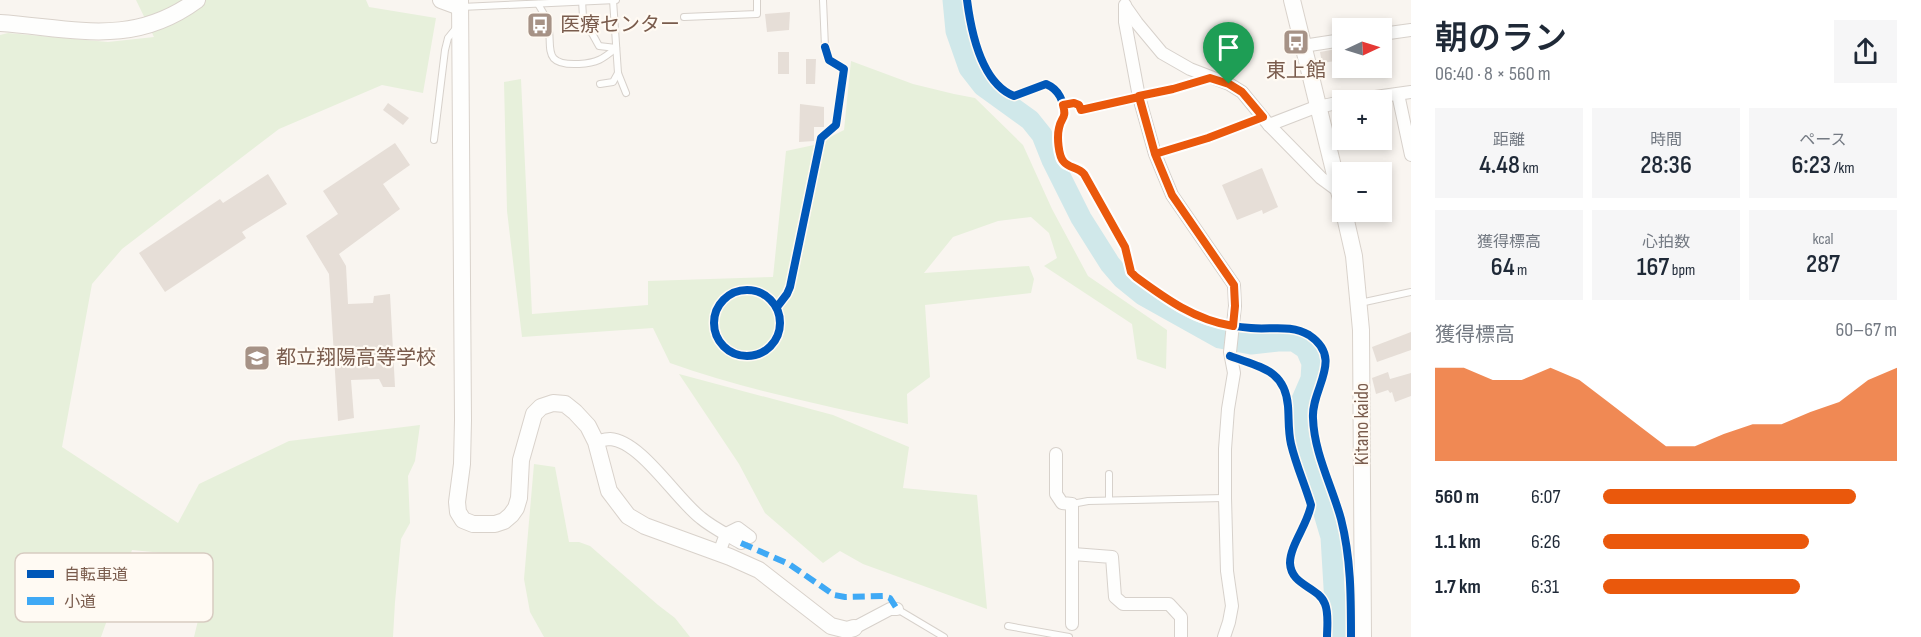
<!DOCTYPE html>
<html lang="ja">
<meta charset="utf-8">
<style>
body{margin:0;font-family:"Sofia Sans Condensed","Noto Sans JP",sans-serif;background:#f6f6f7;color:#1f2937;height:100vh;display:flex;flex-direction:column;font-size:22px;white-space:nowrap}
*{box-sizing:border-box;margin:0}
p{font-size:20px;color:#747a83}
.icon{flex:none;width:33px;height:33px;fill:none;stroke:currentColor;stroke-width:2;stroke-linecap:round;stroke-linejoin:round}
.map{position:relative;flex:1;overflow:hidden}
.details{display:flex;flex-direction:column;background:#fff;width:510px}
.details>*{flex:none}
.needle{width:39px;rotate:86deg}
.buttons{position:absolute;left:1332px;top:18px;display:grid;gap:12px}
.buttons a{display:grid;place-items:center;width:60px;height:60px;border-radius:0px;background:#fff;box-shadow:0 3px 9px #0003;font-size:30px}
.pin{position:absolute;display:grid;place-items:center;width:51px;height:51px;color:#fff;margin:-62px -26px;border-radius:50% 50% 50% 0;rotate:-45deg;box-shadow:0 0 6px #0007}
.pin .icon{rotate:45deg}
.round{display:grid;place-items:center;flex:none;width:63px;height:63px;border-radius:0px;background:#f6f6f7}
.headline{display:flex;align-items:center;justify-content:space-between;height:102px;padding:0 24px}
h1{font-size:33px;font-weight:600;line-height:45px}
.stats{display:grid;grid-template-columns:repeat(3,1fr);gap:9px;height:102px;padding:6px 24px}
.stats div{display:grid;align-content:center;border-radius:0px;background:#f6f6f7;text-align:center}
.stats b{font-size:26px;font-weight:600}
.stats small{font-size:16px;font-weight:400}
.stats p{font-size:16px}
.chart{height:168px;padding:12px 24px}
.chart p{display:flex;justify-content:space-between}
.chart svg{width:100%;height:108px;margin-top:6px;fill:#ea580c;opacity:.7}
ul{padding:0 24px;list-style:none;font-size:20px}
li{display:grid;grid-template-columns:96px 72px 1fr;align-items:center;height:45px}
li i{height:15px;border-radius:8px;background:#ea580c}
main{display:flex;flex:1;min-height:0}
.map>svg:first-child{display:block}
.green{fill:#e7f0db}
.lines{fill:none;stroke-linecap:round;stroke-linejoin:round}
.river{stroke:#d0e8ea;stroke-width:21}
.building{fill:#e6ded7}
.lane-casing{stroke:#d7d1cb;stroke-width:8}
.street-casing{stroke:#d7d1cb;stroke-width:14}
.secondary-casing{stroke:#d9d2cb;stroke-width:18}
.lane{stroke:#fefefd;stroke-width:6}
.street{stroke:#fefefd;stroke-width:12}
.secondary{stroke:#fefefd;stroke-width:16}
.quiet{stroke:#3fa9f5;stroke-width:6;stroke-dasharray:12 6;stroke-linecap:butt}
.cycleway-casing{stroke:#fffaf3;stroke-width:11}
.cycleway{stroke:#0057b8;stroke-width:8}
.route-casing{stroke:#fff;stroke-width:12}
.route{stroke:#ea580c;stroke-width:8}
.labels{text-anchor:middle;dominant-baseline:central;stroke-width:4.5;stroke-linejoin:round;paint-order:stroke}
.poi-label{font-size:20px;fill:#7a5c4d;stroke:#fffaf3;text-anchor:start}
.street-label{font-size:20px;fill:#7a5c4d;stroke:#fffaf3}
.key{fill:#fffaf3;stroke:#d7cbc1;stroke-width:1.5}
.key-label{font-size:16px;fill:#7a5c4d}
</style>
<main>
<div class="map">
<svg width="1411" height="637" viewBox="0 0 1411 637">
<rect width="100%" height="100%" fill="#f9f5f0"/>
<!-- green -->
<g class="green">
<path d="M 136,0 L 366,0 L 369,7 L 436,18 L 423,93 L 382,85 L 279,129 L 122,249 L 92,284 L 62,447 L 178,523 L 199,484 L 289,441 L 420,425 L 415,461 L 408,476 L 410,523 L 401,539 L 395,602 L 393,637 L 194,637 L 210,571 L 160,562 L 163,553 L 132,550 L 101,637 L 0,637 L 0,35 L 8,33 L 108,42 L 154,37 Z"/>
<path d="M 851,61 L 913,84 L 954,94 L 975,98 L 1023,145 L 1052,209 L 1088,276 L 1167,330 L 1166,369 L 1137,359 L 1132,324 L 1044,266 L 1057,258 L 1049,233 L 1031,217 L 998,221 L 953,237 L 924,273 L 1029,266 L 1034,279 L 1031,293 L 925,305 L 930,377 L 907,394 L 908,424 C 828,406 748,391 670,363 L 653,328 L 522,337 L 507,211 L 504,82 L 521,79 L 532,314 L 648,305 L 648,281 L 773,277 L 786,151 L 814,145 L 844,130 Z"/>
<path d="M 679,374 L 833,415 L 909,447 L 903,488 L 977,495 L 987,609 L 863,564 L 840,551 L 823,563 L 765,513 L 739,464 Z"/>
<path d="M 534,464 L 555,467 L 569,542 L 579,542 L 590,546 L 658,605 L 675,618 L 690,637 L 544,637 L 530,612 L 524,579 Z"/>
</g>
<g class="lines">
<!-- river -->
<path class="river" d="M 953,0 L 956,31 L 969,68 L 983,86 L 1030,120 L 1042,135 L 1052,160 L 1081,218 L 1110,264 L 1122,278 L 1143,295 L 1220,338 L 1251,344 L 1278,341 L 1294,341 L 1306,349 L 1312,363 L 1311,379 L 1298,409 L 1298,426 L 1331,537 L 1337,637"/>
</g>
<!-- building -->
<g class="building">
<path d="M 790,12 L 789,30 L 767,32 L 765,14 Z"/>
<path d="M 1342,48 L 1342,60 L 1322,63 L 1320,52 Z"/>
<rect x="778" y="52" width="11" height="22"/>
<path d="M 806,59 L 816,59 L 815,84 L 806,84 Z"/>
<path d="M 388,103 L 409,118 L 403,125 L 383,110 Z"/>
<path d="M 800,104 L 824,107 L 824,127 L 814,127 L 814,141 L 799,142 Z"/>
<path d="M 395,143 L 410,165 L 383,184 L 400,209 L 339,254 L 346,266 L 348,304 L 373,303 L 374,296 L 390,294 L 395,387 L 383,387 L 379,379 L 351,380 L 354,418 L 338,421 L 329,274 L 306,236 L 338,214 L 323,191 Z"/>
<path d="M 1262,168 L 1278,207 L 1263,214 L 1262,210 L 1237,220 L 1222,185 Z"/>
<path d="M 268,174 L 287,204 L 242,232 L 246,238 L 165,292 L 139,253 L 220,199 L 223,203 Z"/>
<path d="M 1411,332 L 1411,350 L 1377,362 L 1372,347 Z"/>
<path d="M 1388,372 L 1390,379 L 1411,373 L 1411,396 L 1395,402 L 1392,392 L 1390,393 L 1388,390 L 1376,394 L 1372,378 Z"/>
</g>
<g class="lines">
<defs>
<g id="lane">
<path d="M 582,0 L 583,17 L 599,46 L 616,48"/>
<path d="M 613,0 L 618,73 L 626,93"/>
<path d="M 823,0 L 825,47"/>
<path d="M 538,4 C 541,9 545,15 547,21 C 555,44 538,66 579,64 C 597,63 603,59 616,48"/>
<path d="M 461,7 L 616,0"/>
<path d="M 684,17 L 757,14 L 757,0"/>
<path d="M 600,84 L 613,82 L 618,73"/>
<path d="M 1139,96 L 1173,89 L 1209,78"/>
<path d="M 1081,110 L 1139,97"/>
<path d="M 434,140 L 445,50 L 448,38 L 457,27"/>
<path d="M 1155,154 L 1208,138 L 1263,118"/>
<path d="M 1360,303 L 1411,292"/>
<path d="M 1109,500 L 1109,474"/>
<path d="M 1072,504 L 1088,501 L 1224,498"/>
<path d="M 897,609 L 944,637"/>
<path d="M 1008,626 L 1069,637"/>
</g>
<g id="street">
<path d="M 1125,5 L 1125,22 L 1139,97 L 1155,154 L 1172,195 L 1234,285 L 1235,306 L 1230,352 L 1234,373 L 1228,409 L 1225,449 L 1225,498 L 1227,571 L 1232,606 L 1229,622 L 1224,637"/>
<path d="M 1125,6 L 1137,23 L 1162,53 L 1190,69 L 1229,84 L 1242,92 L 1269,125 L 1321,178 L 1340,192"/>
<path d="M 1382,34 L 1411,30"/>
<path d="M 1303,46 L 1342,40"/>
<path d="M 1398,94 L 1411,155"/>
<path d="M 1354,100 L 1411,92"/>
<path d="M 1269,125 L 1313,108 L 1342,102"/>
<path d="M 596,442 C 600,441 605,439 610,439 C 641,441 676,499 701,518 C 713,528 728,535 741,543"/>
<path d="M 1056,454 L 1056,494 L 1062,503 L 1072,504 L 1072,624"/>
<path d="M 719,553 L 726,534 L 738,528 L 750,537"/>
<path d="M 1073,554 L 1112,557 L 1115,597 L 1123,604 L 1169,604 L 1181,617 L 1181,637"/>
<path d="M 854,628 L 890,609 L 897,609"/>
</g>
<g id="secondary">
<path d="M 441,0 L 460,7"/>
<path d="M 460,0 L 463,420 L 462,464 L 457,502 L 458,512 L 463,520 L 473,524 L 495,524 L 504,521 L 511,515 L 516,508 L 519,498 L 521,460 L 534,414 L 541,407 L 553,403 L 565,404 L 575,412 L 588,426 L 596,442 L 609,491 L 628,516 L 645,526 L 730,557 L 759,570 L 831,626 L 847,630 L 854,628"/>
<path d="M 1292,0 L 1342,203"/>
<path d="M 0,23 C 73,28 132,48 197,0"/>
<path d="M 1344,212 L 1354,256 L 1361,330 L 1363,637"/>
</g>
</defs>
<!-- lane casing -->
<use href="#lane" class="lane-casing"/>
<!-- street casing -->
<use href="#street" class="street-casing"/>
<!-- secondary casing -->
<use href="#secondary" class="secondary-casing"/>
<!-- lane -->
<use href="#lane" class="lane"/>
<!-- street -->
<use href="#street" class="street"/>
<!-- secondary -->
<use href="#secondary" class="secondary"/>
<!-- quiet -->
<path class="quiet" d="M 741,543 L 789,564 L 834,595 L 845,597 L 884,596 L 890,598 L 897,609"/>
<defs>
<g id="cycleway">
<path d="M 967,0 C 971,31 981,83 1014,96 L 1046,84 C 1060,90 1063,101 1065,115 L 1058,129 L 1061,159 L 1065,164 L 1080,169 L 1084,174 L 1125,247 L 1131,272 L 1136,277 C 1160,294 1185,315 1215,322 C 1226,325 1239,327 1251,328 C 1270,330 1291,324 1309,335 C 1345,359 1311,388 1313,418 C 1314,453 1332,486 1341,519 C 1351,558 1351,597 1351,637"/>
<circle cx="747" cy="323" r="33"/>
<path d="M 777,307 L 787,294 L 790,287 L 821,138 L 836,125 L 844,69 L 829,60 L 825,47"/>
<path d="M 1230,356 C 1259,367 1285,369 1288,406 C 1289,419 1288,431 1291,444 C 1296,465 1305,485 1311,505 C 1308,524 1290,545 1290,563 C 1291,586 1318,586 1325,604 C 1329,614 1327,627 1327,637"/>
</g>
</defs>
<!-- cycleway casing -->
<use href="#cycleway" class="cycleway-casing"/>
<!-- cycleway -->
<use href="#cycleway" class="cycleway"/>
</g>
<g class="lines">
<defs>
<path id="route" d="M 1229,84 L 1210,78 L 1173,89 L 1139,96 L 1155,154 L 1172,195 L 1234,285 L 1235,306 L 1233,326 C 1195,320 1166,299 1136,277 L 1131,272 L 1125,247 L 1084,174 C 1078,167 1069,168 1064,162 C 1058,156 1057,136 1059,128 C 1061,117 1067,119 1063,105 L 1074,103 L 1079,105 L 1081,110 L 1139,97 L 1155,154 L 1208,138 L 1263,117 L 1242,92 L 1229,84"/>
</defs>
<!-- route casing -->
<use href="#route" class="route-casing"/>
<!-- route -->
<use href="#route" class="route"/>
</g>
<!-- icons -->
<defs>
<symbol id="bus-square" viewBox="-11 -11 22 22"><rect x="-9" y="-9" width="18" height="18" rx="4" fill="#a69286" stroke="#fffaf3"/><path d="M-5-6H5V4H4V6H2V4H-2V6H-4V4H-5ZM-3.5-4V0h7V-4ZM-3.5 1.2v1.5H-2V1.2ZM2 1.2v1.5H3.5V1.2Z" fill="#fff"/></symbol>
<symbol id="school-square" viewBox="-11 -11 22 22"><rect x="-9" y="-9" width="18" height="18" rx="4" fill="#a69286" stroke="#fffaf3"/><path d="M0-5L7-2L0 1L-7-2ZM-4 1L0 2.5L4 1V4Q0 6-4 4Z" fill="#fff"/></symbol>
</defs>
<g fill-rule="evenodd">
<use href="#bus-square" x="525" y="10" width="30" height="30"/>
<use href="#bus-square" x="1281" y="27" width="30" height="30"/>
<use href="#school-square" x="242" y="343" width="30" height="30"/>
</g>
<g class="labels">
<!-- poi labels -->
<g class="poi-label">
<text x="560" y="25">医療センター</text>
<text x="1296" y="71" text-anchor="middle">東上館</text>
<text x="276" y="358">都立翔陽高等学校</text>
</g>
<!-- street labels -->
<g class="street-label">
<text transform="translate(1362 424) rotate(-90)">Kitano kaido</text>
</g>
</g>
<!-- legend -->
<rect x="15" y="553" width="198" height="69" rx="9" class="key"/>
<rect x="27" y="570" width="27" height="8" fill="#0057b8"/>
<rect x="27" y="597" width="27" height="8" fill="#3fa9f5"/>
<g class="key-label">
<text x="64" y="580">自転車道</text>
<text x="64" y="607">小道</text>
</g>
</svg>
<div class="buttons">
<a><svg class="needle" viewBox="-14 -14 28 28"><path d="M0-13l5 13h-10z" fill="#e53935"/><path d="M0 13l5-13h-10z" fill="#747a83"/></svg></a>
<a>+</a>
<a>−</a>
</div>
<div class="pin" style="left:1229px;top:84px;background:#1e9e55"><svg class="icon" aria-label="arrive" viewBox="0 0 24 24"><path d="M6 21V4h12l-3 4 3 4H6"/></svg></div>
</div>
<section class="details">
<div class="headline"><div><h1>朝のラン</h1><p>06:40 · 8 × 560 m</p></div><a class="round"><svg class="icon" aria-label="share" viewBox="0 0 24 24"><path d="M12 15V3M7 8l5-5 5 5M5 13v7h14v-7"/></svg></a></div>
<div class="stats">
<div><p>距離</p><b>4.48<small> km</small></b></div>
<div><p>時間</p><b>28:36</b></div>
<div><p>ペース</p><b>6:23<small> /km</small></b></div>
</div>
<div class="stats">
<div><p>獲得標高</p><b>64<small> m</small></b></div>
<div><p>心拍数</p><b>167<small> bpm</small></b></div>
<div><p>kcal</p><b>287</b></div>
</div>
<div class="chart"><p><span>獲得標高</span>60–67 m</p>
<svg viewBox="0 0 160 44" preserveAspectRatio="none"><path d="M0 44V6L10 6L20 11L30 11L40 6L50 11L60 20L70 29L80 38L90 38L100 33L110 29L120 29L130 24L140 20L150 11L160 6V44z"/></svg>
</div>
<ul>
<li><b>560 m</b>6:07<i style="width:86%"></i></li>
<li><b>1.1 km</b>6:26<i style="width:70%"></i></li>
<li><b>1.7 km</b>6:31<i style="width:67%"></i></li>
</ul>
</section>
</main>
